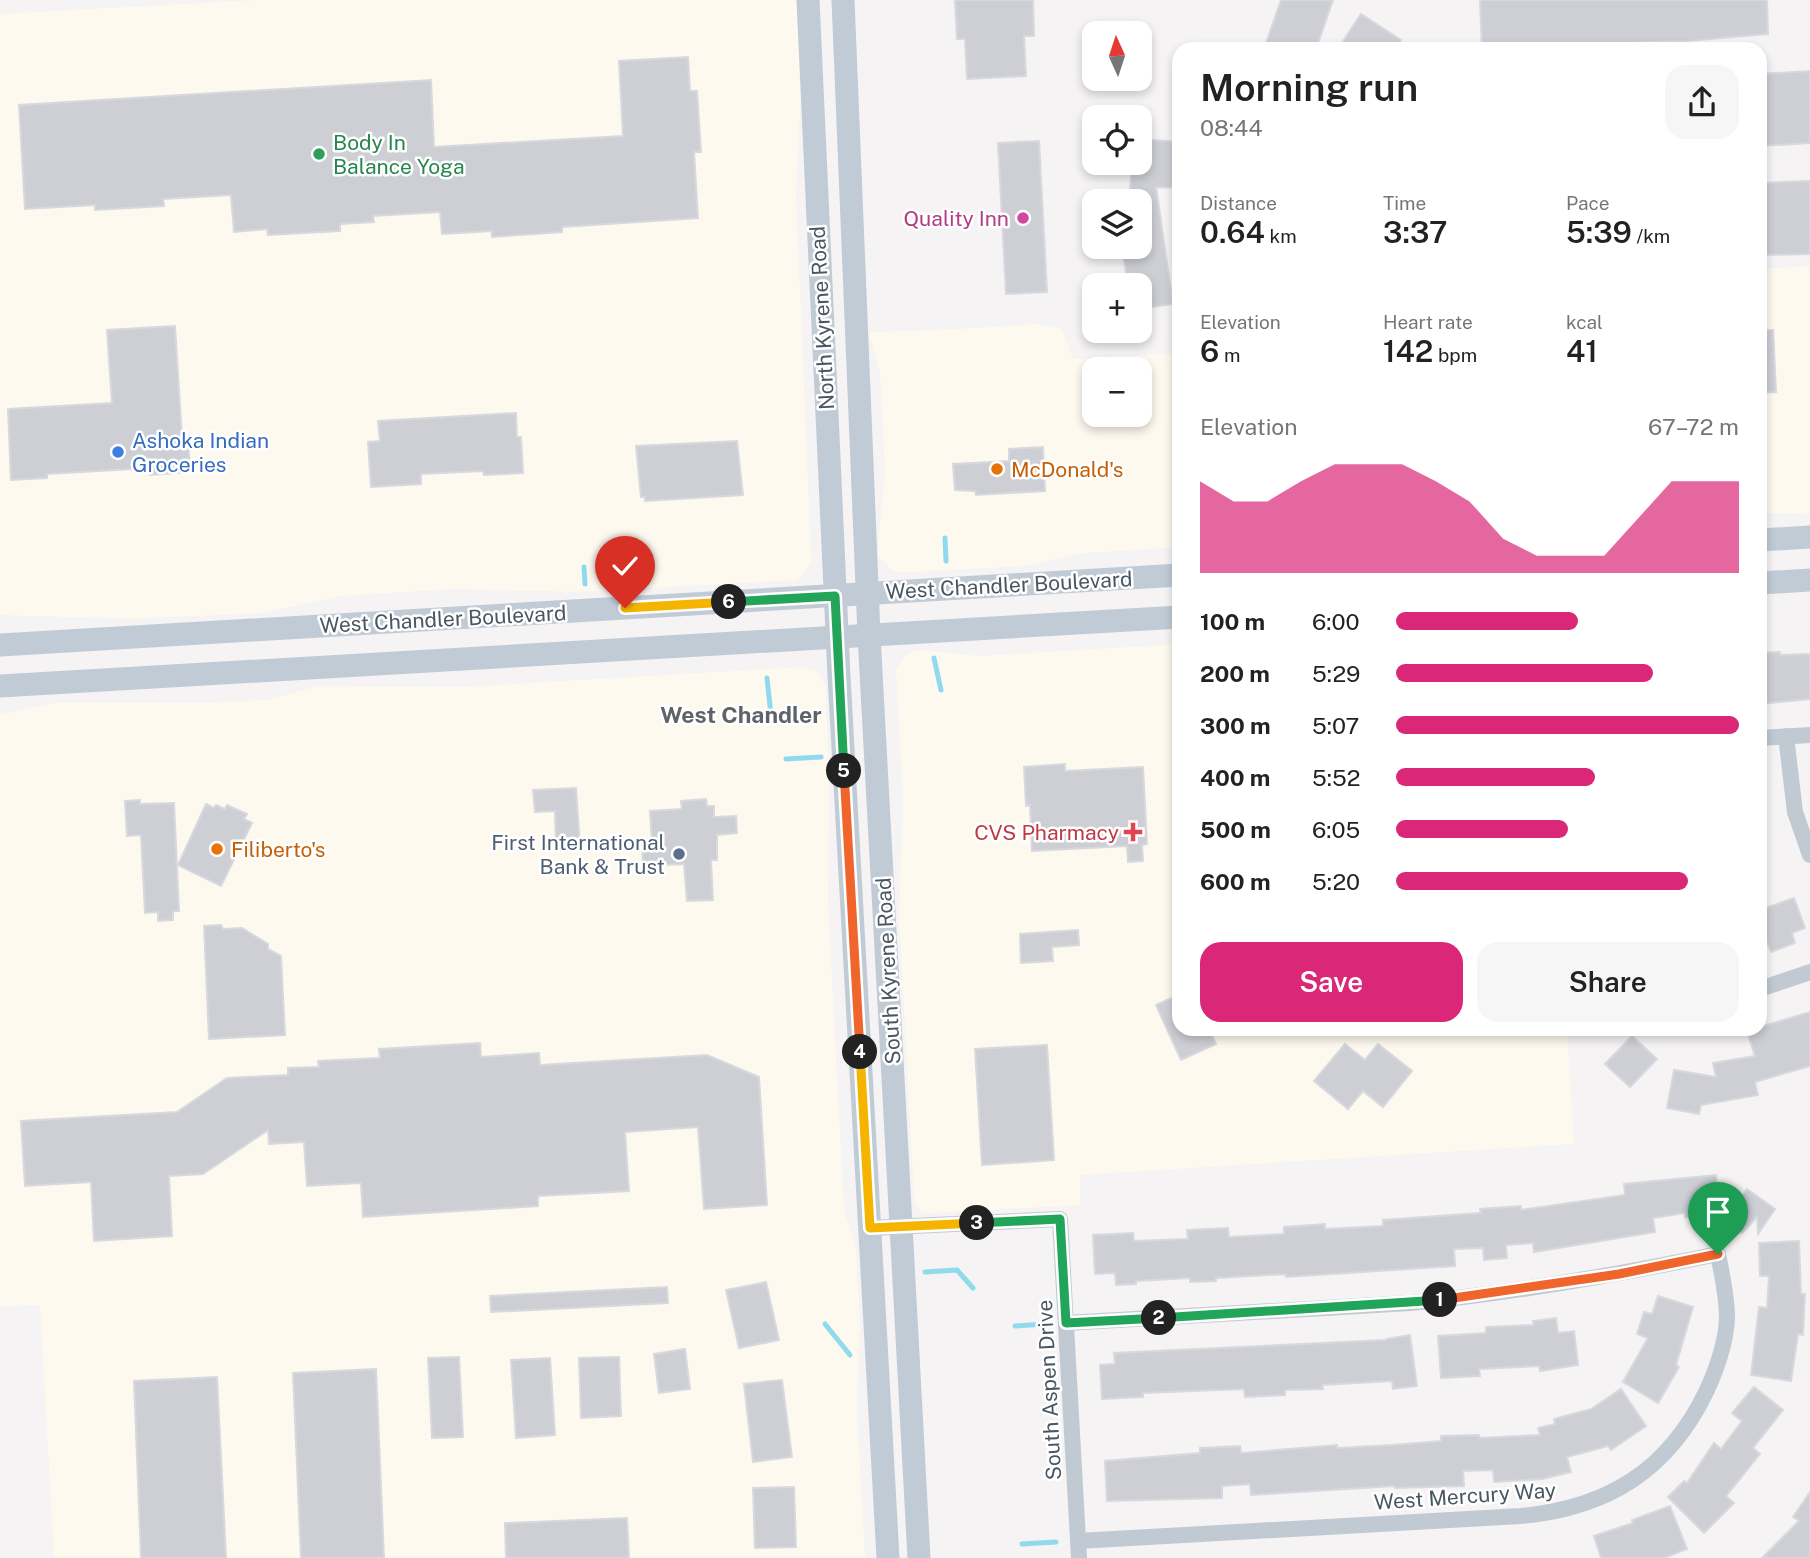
<!DOCTYPE html>
<meta charset="utf-8">
<style>
body{margin:0;font-family:"Public Sans",sans-serif;background:#f6f6f6;color:#222;height:100vh;display:flex;flex-direction:column;font-size:26px;white-space:nowrap}
*{box-sizing:border-box;margin:0}
p{font-size:23px;color:#767676}
.icon{flex:none;width:38px;height:38px;fill:none;stroke:currentColor;stroke-width:2;stroke-linecap:round;stroke-linejoin:round}
.map{position:relative;flex:1;overflow:hidden}
.drawer{position:absolute;left:1172px;top:42px;width:595px;height:994px;display:flex;flex-direction:column;background:#fff;border-radius:21px;box-shadow:0 4px 10px #0003}
.drawer>*{flex:none}
.needle{width:46px;rotate:357deg}
.tools{position:absolute;left:1082px;top:21px;display:grid;gap:14px}
.tools a{display:grid;place-items:center;width:70px;height:70px;border-radius:14px;background:#fff;box-shadow:0 4px 10px #0003;font-size:35px}
.pin{position:absolute;display:grid;place-items:center;width:60px;height:60px;color:#fff;margin:-72px -30px;border-radius:50% 50% 50% 0;rotate:-45deg;box-shadow:0 0 7px #0007}
.pin .icon{rotate:45deg}
.km{position:absolute;width:35px;height:35px;margin:-18px;border-radius:50%;background:#222;color:#fff;font-size:19px;line-height:35px;text-align:center}
.round{display:grid;place-items:center;flex:none;width:74px;height:74px;border-radius:21px;background:#f6f6f6}
.head{display:flex;align-items:center;justify-content:space-between;height:119px;padding:0 28px}
h1{font-size:38px;font-weight:600;line-height:52px}
.stats{display:grid;grid-template-columns:repeat(3,1fr);gap:10px;height:119px;padding:7px 28px}
.stats div{display:grid;align-content:center}
.stats b{font-size:30px;font-weight:600}
.stats small{font-size:19px;font-weight:400}
.stats p{font-size:19px}
.chart{height:196px;padding:14px 28px}
.chart p{display:flex;justify-content:space-between}
.chart svg{width:100%;height:126px;margin-top:7px;fill:#db2777;opacity:.7}
.button{display:flex;gap:14px;margin-top:auto;padding:14px 28px}
.button a{flex:1;height:80px;border-radius:21px;background:#db2777;color:#fff;font-size:28px;font-weight:600;line-height:80px;text-align:center}
.button a+a{background:#f6f6f6;color:#222}
ul{padding:0 28px;list-style:none;font-size:23px}
li{display:grid;grid-template-columns:112px 84px 1fr;align-items:center;height:52px}
li i{height:18px;border-radius:9px;background:#db2777}
.map>svg:first-child{display:block}
.commercial{fill:#fdf9ef;fill-rule:evenodd}
.lines{fill:none;stroke-linecap:round;stroke-linejoin:round}
.stream{stroke:#90daee;stroke-width:5}
.building{fill:#cdcfd5;stroke:#d7d9de;stroke-width:2}
.street{stroke:#c1cad2;stroke-width:16}
.secondary{stroke:#c1cbd6;stroke-width:23}
.split-1-casing{stroke:#fff;stroke-width:14}
.split-2-casing{stroke:#fff;stroke-width:14}
.split-3-casing{stroke:#fff;stroke-width:14}
.split-4-casing{stroke:#fff;stroke-width:14}
.split-5-casing{stroke:#fff;stroke-width:14}
.split-6-casing{stroke:#fff;stroke-width:14}
.split-7-casing{stroke:#fff;stroke-width:14}
.split-1{stroke:#f0652b;stroke-width:9}
.split-2{stroke:#22a559;stroke-width:9}
.split-3{stroke:#22a559;stroke-width:9}
.split-4{stroke:#f5b400;stroke-width:9}
.split-5{stroke:#f0652b;stroke-width:9}
.split-6{stroke:#22a559;stroke-width:9}
.split-7{stroke:#f5b400;stroke-width:9}
.leisure-dot{fill:#2e9e5b;stroke:#fff;stroke-width:2.5}
.hotel-dot{fill:#d1479c;stroke:#fff;stroke-width:2.5}
.shop-dot{fill:#3f7fe0;stroke:#fff;stroke-width:2.5}
.food-dot{fill:#e8710a;stroke:#fff;stroke-width:2.5}
.health-dot{fill:#e0444e;stroke:#fff;stroke-width:2.5}
.service-dot{fill:#5c6f8a;stroke:#fff;stroke-width:2.5}
.labels{text-anchor:middle;dominant-baseline:central;stroke-width:5;stroke-linejoin:round;paint-order:stroke}
.leisure-label{font-size:21px;fill:#27864d;stroke:#fff;text-anchor:start}
.hotel-label{font-size:21px;fill:#b23c85;stroke:#fff;text-anchor:end}
.street-label{font-size:21px;fill:#4a5661;stroke:#fff}
.shop-label{font-size:21px;fill:#366cbe;stroke:#fff;text-anchor:start}
.food-label{font-size:21px;fill:#c56008;stroke:#fff;text-anchor:start}
.health-label{font-size:21px;fill:#be3a42;stroke:#fff;text-anchor:end}
.service-label{font-size:21px;fill:#4e5e75;stroke:#fff;text-anchor:end}
.neighbourhood-label{font-size:23px;font-weight:bold;fill:#5f6368;stroke:#fff}
</style>
<div class="map">
<svg width="1810" height="1558" viewBox="0 0 1810 1558">
<rect width="100%" height="100%" fill="#f5f3f3"/>
<!-- commercial -->
<g class="commercial">
<path d="M 257,0 L 797,0 L 801,93 L 796,195 L 811,552 L 811,562 L 803,575 L 796,580 L 581,592 L 452,589 L 341,596 L 262,613 L 133,619 L 0,615 L 0,14 Z"/>
<path d="M 1810,266 L 1810,514 L 1761,513 L 1760,269 Z"/>
<path d="M 1037,324 L 1062,329 L 1073,359 L 1179,353 L 1179,547 L 1085,553 L 1024,566 L 912,572 L 898,572 L 889,568 L 879,557 L 878,548 L 885,471 L 880,371 L 868,332 L 942,330 ZM 1094,369 L 1139,369 L 1139,415 L 1094,415 Z"/>
<path d="M 1179,644 L 1180,1029 L 1567,1029 L 1574,1144 L 1080,1175 L 1080,1205 L 933,1213 L 923,1212 L 917,1206 L 914,1197 L 899,916 L 903,802 L 896,669 L 906,654 L 919,650 L 980,656 Z"/>
<path d="M 804,667 L 816,671 L 826,687 L 826,694 L 829,770 L 828,904 L 844,1210 L 856,1247 L 860,1324 L 857,1411 L 865,1558 L 54,1558 L 40,1305 L 0,1307 L 0,715 L 53,703 L 199,703 L 268,700 L 317,686 L 462,687 Z"/>
</g>
<g class="lines">
<!-- stream -->
<g class="stream">
<path d="M 945,538 L 946,561"/>
<path d="M 584,567 L 585,584"/>
<path d="M 934,658 L 941,690"/>
<path d="M 767,678 L 771,715"/>
<path d="M 786,759 L 821,757"/>
<path d="M 925,1272 L 957,1270 L 973,1288"/>
<path d="M 825,1324 L 850,1355"/>
<path d="M 1015,1326 L 1045,1324"/>
<path d="M 1022,1544 L 1056,1542"/>
</g>
</g>
<!-- building -->
<g class="building">
<path d="M 955,0 L 1033,0 L 1034,36 L 1024,36 L 1026,76 L 967,79 L 965,39 L 957,39 Z"/>
<path d="M 1281,0 L 1333,0 L 1316,49 L 1264,49 Z"/>
<path d="M 1480,0 L 1767,0 L 1768,34 L 1685,41 L 1590,44 L 1590,47 L 1566,49 L 1542,49 L 1542,46 L 1482,49 Z"/>
<path d="M 1361,14 L 1401,40 L 1395,49 L 1338,49 Z"/>
<path d="M 688,57 L 690,91 L 697,91 L 701,152 L 694,152 L 698,218 L 562,227 L 562,232 L 492,237 L 492,231 L 442,234 L 440,212 L 373,216 L 374,222 L 340,224 L 340,231 L 268,235 L 267,229 L 234,232 L 231,195 L 163,199 L 164,206 L 95,210 L 95,205 L 25,209 L 19,105 L 431,80 L 434,147 L 623,136 L 619,61 Z"/>
<path d="M 1810,71 L 1810,143 L 1760,146 L 1760,74 Z"/>
<path d="M 1139,139 L 1180,142 L 1180,188 L 1156,187 L 1173,304 L 1139,309 L 1139,285 L 1128,285 L 1122,247 L 1139,247 L 1139,201 L 1129,201 L 1132,163 L 1139,163 Z"/>
<path d="M 1039,141 L 1047,292 L 1006,294 L 998,143 Z"/>
<path d="M 1810,181 L 1810,254 L 1760,255 L 1760,183 Z"/>
<path d="M 175,326 L 182,438 L 188,437 L 190,472 L 150,475 L 150,468 L 47,474 L 47,478 L 11,480 L 8,409 L 112,403 L 107,330 Z"/>
<path d="M 1760,330 L 1773,330 L 1776,392 L 1760,393 Z"/>
<path d="M 516,413 L 517,437 L 521,437 L 523,473 L 484,475 L 483,471 L 421,474 L 421,484 L 371,487 L 368,442 L 380,441 L 378,421 Z"/>
<path d="M 737,441 L 743,495 L 645,501 L 645,497 L 641,497 L 636,446 Z"/>
<path d="M 1043,447 L 1045,491 L 976,495 L 975,491 L 955,490 L 953,464 L 1009,461 L 1009,449 Z"/>
<path d="M 1780,652 L 1780,655 L 1810,654 L 1810,699 L 1760,704 L 1760,653 Z"/>
<path d="M 1065,764 L 1065,771 L 1143,767 L 1147,844 L 1142,845 L 1143,861 L 1128,862 L 1127,846 L 1032,851 L 1030,805 L 1026,806 L 1024,767 Z"/>
<path d="M 576,788 L 580,847 L 556,848 L 555,811 L 535,812 L 533,790 Z"/>
<path d="M 706,799 L 707,806 L 714,806 L 714,817 L 736,816 L 737,833 L 717,835 L 717,860 L 711,860 L 713,900 L 687,901 L 684,864 L 643,866 L 642,844 L 652,843 L 650,811 L 682,809 L 681,801 Z"/>
<path d="M 140,800 L 140,804 L 174,803 L 179,911 L 173,911 L 173,920 L 158,921 L 158,912 L 145,913 L 141,835 L 127,836 L 125,801 Z"/>
<path d="M 206,804 L 214,808 L 216,805 L 225,809 L 227,805 L 247,814 L 244,819 L 252,823 L 221,886 L 178,865 Z"/>
<path d="M 1794,898 L 1805,928 L 1792,933 L 1795,943 L 1771,952 L 1760,924 L 1760,910 Z"/>
<path d="M 221,925 L 223,929 L 242,928 L 268,944 L 268,949 L 281,956 L 285,1035 L 209,1039 L 204,926 Z"/>
<path d="M 1078,930 L 1079,945 L 1052,947 L 1053,961 L 1021,963 L 1020,934 Z"/>
<path d="M 1180,994 L 1180,1029 L 1209,1029 L 1216,1044 L 1181,1060 L 1156,1005 Z"/>
<path d="M 1810,1012 L 1810,1066 L 1755,1082 L 1758,1095 L 1701,1105 L 1699,1114 L 1667,1108 L 1674,1070 L 1716,1077 L 1713,1063 L 1755,1056 L 1747,1031 Z"/>
<path d="M 1632,1036 L 1657,1059 L 1630,1087 L 1605,1064 Z"/>
<path d="M 480,1043 L 481,1057 L 539,1053 L 540,1065 L 707,1055 L 759,1077 L 767,1205 L 704,1209 L 698,1127 L 625,1132 L 629,1191 L 538,1196 L 538,1206 L 363,1217 L 361,1183 L 307,1186 L 304,1142 L 269,1144 L 268,1130 L 203,1174 L 169,1176 L 172,1236 L 94,1241 L 91,1182 L 25,1186 L 21,1121 L 177,1112 L 227,1078 L 288,1075 L 288,1068 L 319,1067 L 318,1061 L 380,1058 L 379,1049 Z"/>
<path d="M 1345,1044 L 1365,1060 L 1378,1044 L 1412,1071 L 1383,1107 L 1363,1091 L 1348,1109 L 1314,1081 Z"/>
<path d="M 1047,1045 L 1054,1160 L 982,1165 L 975,1049 Z"/>
<path d="M 1716,1175 L 1718,1215 L 1685,1217 L 1685,1213 L 1653,1218 L 1655,1232 L 1534,1252 L 1533,1243 L 1506,1245 L 1507,1258 L 1484,1260 L 1483,1248 L 1454,1249 L 1455,1266 L 1286,1277 L 1286,1274 L 1216,1278 L 1216,1281 L 1190,1282 L 1190,1278 L 1136,1281 L 1136,1284 L 1116,1285 L 1115,1273 L 1095,1274 L 1093,1235 L 1133,1233 L 1134,1241 L 1188,1239 L 1187,1230 L 1228,1228 L 1229,1237 L 1284,1234 L 1284,1227 L 1325,1224 L 1325,1229 L 1383,1226 L 1383,1220 L 1481,1213 L 1480,1209 L 1521,1206 L 1521,1210 L 1625,1195 L 1624,1184 Z"/>
<path d="M 1747,1189 L 1775,1209 L 1758,1234 L 1757,1217 L 1742,1233 L 1726,1220 Z"/>
<path d="M 1799,1241 L 1801,1294 L 1805,1294 L 1803,1335 L 1798,1334 L 1791,1381 L 1751,1375 L 1759,1307 L 1767,1308 L 1769,1276 L 1760,1276 L 1759,1243 Z"/>
<path d="M 766,1282 L 779,1340 L 739,1348 L 726,1290 Z"/>
<path d="M 667,1287 L 668,1303 L 491,1312 L 490,1296 Z"/>
<path d="M 1658,1296 L 1693,1307 L 1676,1365 L 1679,1367 L 1658,1403 L 1623,1382 L 1648,1338 L 1637,1334 L 1644,1312 L 1652,1314 Z"/>
<path d="M 1556,1318 L 1558,1333 L 1574,1331 L 1578,1365 L 1540,1371 L 1539,1366 L 1479,1369 L 1480,1376 L 1441,1378 L 1438,1336 L 1486,1333 L 1486,1327 L 1534,1325 L 1533,1321 Z"/>
<path d="M 1410,1335 L 1417,1386 L 1393,1389 L 1392,1381 L 1322,1385 L 1323,1389 L 1285,1390 L 1285,1395 L 1245,1397 L 1244,1389 L 1143,1393 L 1143,1397 L 1102,1399 L 1100,1365 L 1115,1364 L 1114,1353 L 1386,1340 L 1386,1339 Z"/>
<path d="M 685,1349 L 690,1389 L 659,1393 L 654,1354 Z"/>
<path d="M 459,1357 L 463,1437 L 432,1438 L 428,1358 Z"/>
<path d="M 619,1357 L 621,1416 L 581,1418 L 579,1358 Z"/>
<path d="M 550,1358 L 555,1435 L 516,1438 L 511,1360 Z"/>
<path d="M 376,1369 L 384,1558 L 301,1558 L 293,1373 Z"/>
<path d="M 217,1377 L 226,1558 L 141,1558 L 134,1381 Z"/>
<path d="M 782,1380 L 792,1457 L 753,1462 L 744,1384 Z"/>
<path d="M 1754,1387 L 1783,1410 L 1753,1448 L 1760,1454 L 1726,1496 L 1734,1503 L 1704,1533 L 1668,1497 L 1684,1481 L 1687,1483 L 1714,1443 L 1721,1449 L 1742,1421 L 1732,1413 Z"/>
<path d="M 1621,1389 L 1646,1426 L 1611,1450 L 1608,1446 L 1567,1457 L 1571,1472 L 1542,1479 L 1494,1482 L 1493,1470 L 1463,1471 L 1464,1486 L 1395,1488 L 1394,1486 L 1251,1495 L 1250,1484 L 1222,1486 L 1222,1498 L 1107,1501 L 1105,1461 L 1200,1453 L 1200,1448 L 1240,1446 L 1241,1453 L 1337,1445 L 1337,1448 L 1392,1445 L 1441,1441 L 1441,1436 L 1479,1435 L 1480,1438 L 1540,1435 L 1538,1428 L 1555,1424 L 1554,1419 L 1591,1409 Z"/>
<path d="M 794,1487 L 796,1547 L 755,1548 L 753,1488 Z"/>
<path d="M 1810,1492 L 1810,1558 L 1762,1558 L 1799,1521 L 1793,1517 Z"/>
<path d="M 1670,1506 L 1687,1549 L 1664,1558 L 1601,1558 L 1594,1536 L 1633,1523 L 1632,1520 Z"/>
<path d="M 627,1518 L 629,1558 L 506,1558 L 505,1523 Z"/>
</g>
<g class="lines">
<!-- street -->
<g class="street">
<path d="M 1786,736 L 1795,812 L 1810,855"/>
<path d="M 1760,738 L 1810,735"/>
<path d="M 1760,989 L 1810,972"/>
<path d="M 871,1228 L 1060,1219 L 1079,1558"/>
<path d="M 1066,1323 L 1410,1303 C 1513,1293 1616,1275 1718,1254 C 1722,1275 1727,1296 1727,1318 C 1726,1343 1717,1368 1707,1390 C 1669,1470 1608,1508 1521,1516 L 1078,1541"/>
</g>
<!-- secondary -->
<g class="secondary">
<path d="M 808,0 L 839,676 L 888,1558"/>
<path d="M 843,0 L 869,635 L 919,1558"/>
<path d="M 1760,540 L 1810,537"/>
<path d="M 1760,583 L 1810,580"/>
<path d="M 0,645 L 1180,575"/>
<path d="M 0,686 L 1180,617"/>
</g>
</g>
<g class="lines">
<defs>
<path id="split-1" d="M 1440,1300 L 1619,1274 L 1718,1254"/>
<path id="split-2" d="M 1159,1318 L 1440,1300"/>
<path id="split-3" d="M 977,1223 L 1060,1219 L 1066,1323 L 1159,1318"/>
<path id="split-4" d="M 860,1052 L 870,1228 L 977,1223"/>
<path id="split-5" d="M 844,771 L 860,1052"/>
<path id="split-6" d="M 729,602 L 835,596 L 844,771"/>
<path id="split-7" d="M 625,608 L 729,602"/>
</defs>
<!-- split-1 casing -->
<use href="#split-1" class="split-1-casing"/>
<!-- split-2 casing -->
<use href="#split-2" class="split-2-casing"/>
<!-- split-3 casing -->
<use href="#split-3" class="split-3-casing"/>
<!-- split-4 casing -->
<use href="#split-4" class="split-4-casing"/>
<!-- split-5 casing -->
<use href="#split-5" class="split-5-casing"/>
<!-- split-6 casing -->
<use href="#split-6" class="split-6-casing"/>
<!-- split-7 casing -->
<use href="#split-7" class="split-7-casing"/>
<!-- split-1 -->
<use href="#split-1" class="split-1"/>
<!-- split-2 -->
<use href="#split-2" class="split-2"/>
<!-- split-3 -->
<use href="#split-3" class="split-3"/>
<!-- split-4 -->
<use href="#split-4" class="split-4"/>
<!-- split-5 -->
<use href="#split-5" class="split-5"/>
<!-- split-6 -->
<use href="#split-6" class="split-6"/>
<!-- split-7 -->
<use href="#split-7" class="split-7"/>
</g>
<!-- markers -->
<circle class="leisure-dot" cx="319" cy="154" r="7"/>
<circle class="hotel-dot" cx="1023" cy="218" r="7"/>
<circle class="shop-dot" cx="118" cy="452" r="7"/>
<g class="food-dot">
<circle cx="997" cy="469" r="7"/>
<circle cx="217" cy="849" r="7"/>
</g>
<path class="health-dot" d="M1129.5 821.5h7v7h7v7h-7v7h-7v-7h-7v-7h7z"/>
<circle class="service-dot" cx="679" cy="854" r="7"/>
<g class="labels">
<!-- leisure labels -->
<g class="leisure-label">
<text x="333" y="142">Body In<tspan x="333" dy="24">Balance Yoga</tspan></text>
</g>
<!-- hotel labels -->
<g class="hotel-label">
<text x="1009" y="218">Quality Inn</text>
</g>
<!-- street labels -->
<g class="street-label">
<text transform="translate(822 318) rotate(-93)">North Kyrene Road</text>
<text transform="translate(1009 585) rotate(-3)">West Chandler Boulevard</text>
<text transform="translate(443 619) rotate(-3)">West Chandler Boulevard</text>
<text transform="translate(888 971) rotate(-93)">South Kyrene Road</text>
<text transform="translate(1049 1390) rotate(-93)">South Aspen Drive</text>
<text transform="translate(1465 1496) rotate(-4)">West Mercury Way</text>
</g>
<!-- shop labels -->
<g class="shop-label">
<text x="132" y="440">Ashoka Indian<tspan x="132" dy="24">Groceries</tspan></text>
</g>
<!-- food labels -->
<g class="food-label">
<text x="1011" y="469">McDonald's</text>
<text x="231" y="849">Filiberto's</text>
</g>
<!-- health labels -->
<g class="health-label">
<text x="1119" y="832">CVS Pharmacy</text>
</g>
<!-- service labels -->
<g class="service-label">
<text x="665" y="842">First International<tspan x="665" dy="24">Bank &amp; Trust</tspan></text>
</g>
<!-- neighbourhood labels -->
<g class="neighbourhood-label">
<text x="741" y="714">West Chandler</text>
</g>
</g>
</svg>
<div class="tools">
<a><svg class="needle" viewBox="-14 -14 28 28"><path d="M0-13l5 13h-10z" fill="#e53935"/><path d="M0 13l5-13h-10z" fill="#767676"/></svg></a>
<a><svg class="icon" aria-label="locate" viewBox="0 0 24 24"><circle cx="12" cy="12" r="6"/><path d="M12 2v4M12 18v4M2 12h4M18 12h4"/></svg></a>
<a><svg class="icon" aria-label="layers" viewBox="0 0 24 24"><path d="M12 4l9 5-9 5-9-5zM3 14l9 5 9-5"/></svg></a>
<a>+</a>
<a>−</a>
</div>
<div class="pin" style="left:1718px;top:1254px;background:#1e9e55"><svg class="icon" aria-label="arrive" viewBox="0 0 24 24"><path d="M6 21V4h12l-3 4 3 4H6"/></svg></div>
<div class="pin" style="left:625px;top:608px;background:#d93025"><svg class="icon" aria-label="check" viewBox="0 0 24 24"><path d="M5 12l5 5 9-10"/></svg></div>
<b class="km" style="left:1440px;top:1300px">1</b>
<b class="km" style="left:1159px;top:1318px">2</b>
<b class="km" style="left:977px;top:1223px">3</b>
<b class="km" style="left:860px;top:1052px">4</b>
<b class="km" style="left:844px;top:771px">5</b>
<b class="km" style="left:729px;top:602px">6</b>
<section class="drawer">
<div class="head"><div><h1>Morning run</h1><p>08:44</p></div><a class="round"><svg class="icon" aria-label="share" viewBox="0 0 24 24"><path d="M12 15V3M7 8l5-5 5 5M5 13v7h14v-7"/></svg></a></div>
<div class="stats">
<div><p>Distance</p><b>0.64<small> km</small></b></div>
<div><p>Time</p><b>3:37</b></div>
<div><p>Pace</p><b>5:39<small> /km</small></b></div>
</div>
<div class="stats">
<div><p>Elevation</p><b>6<small> m</small></b></div>
<div><p>Heart rate</p><b>142<small> bpm</small></b></div>
<div><p>kcal</p><b>41</b></div>
</div>
<div class="chart"><p><span>Elevation</span>67–72 m</p>
<svg viewBox="0 0 160 44" preserveAspectRatio="none"><path d="M0 44V12L10 19L20 19L30 12L40 6L50 6L60 6L70 12L80 19L90 32L100 38L110 38L120 38L130 25L140 12L150 12L160 12V44z"/></svg>
</div>
<ul>
<li><b>100 m</b>6:00<i style="width:53%"></i></li>
<li><b>200 m</b>5:29<i style="width:75%"></i></li>
<li><b>300 m</b>5:07<i style="width:100%"></i></li>
<li><b>400 m</b>5:52<i style="width:58%"></i></li>
<li><b>500 m</b>6:05<i style="width:50%"></i></li>
<li><b>600 m</b>5:20<i style="width:85%"></i></li>
</ul>
<div class="button"><a>Save</a><a>Share</a></div>
</section>
</div>
